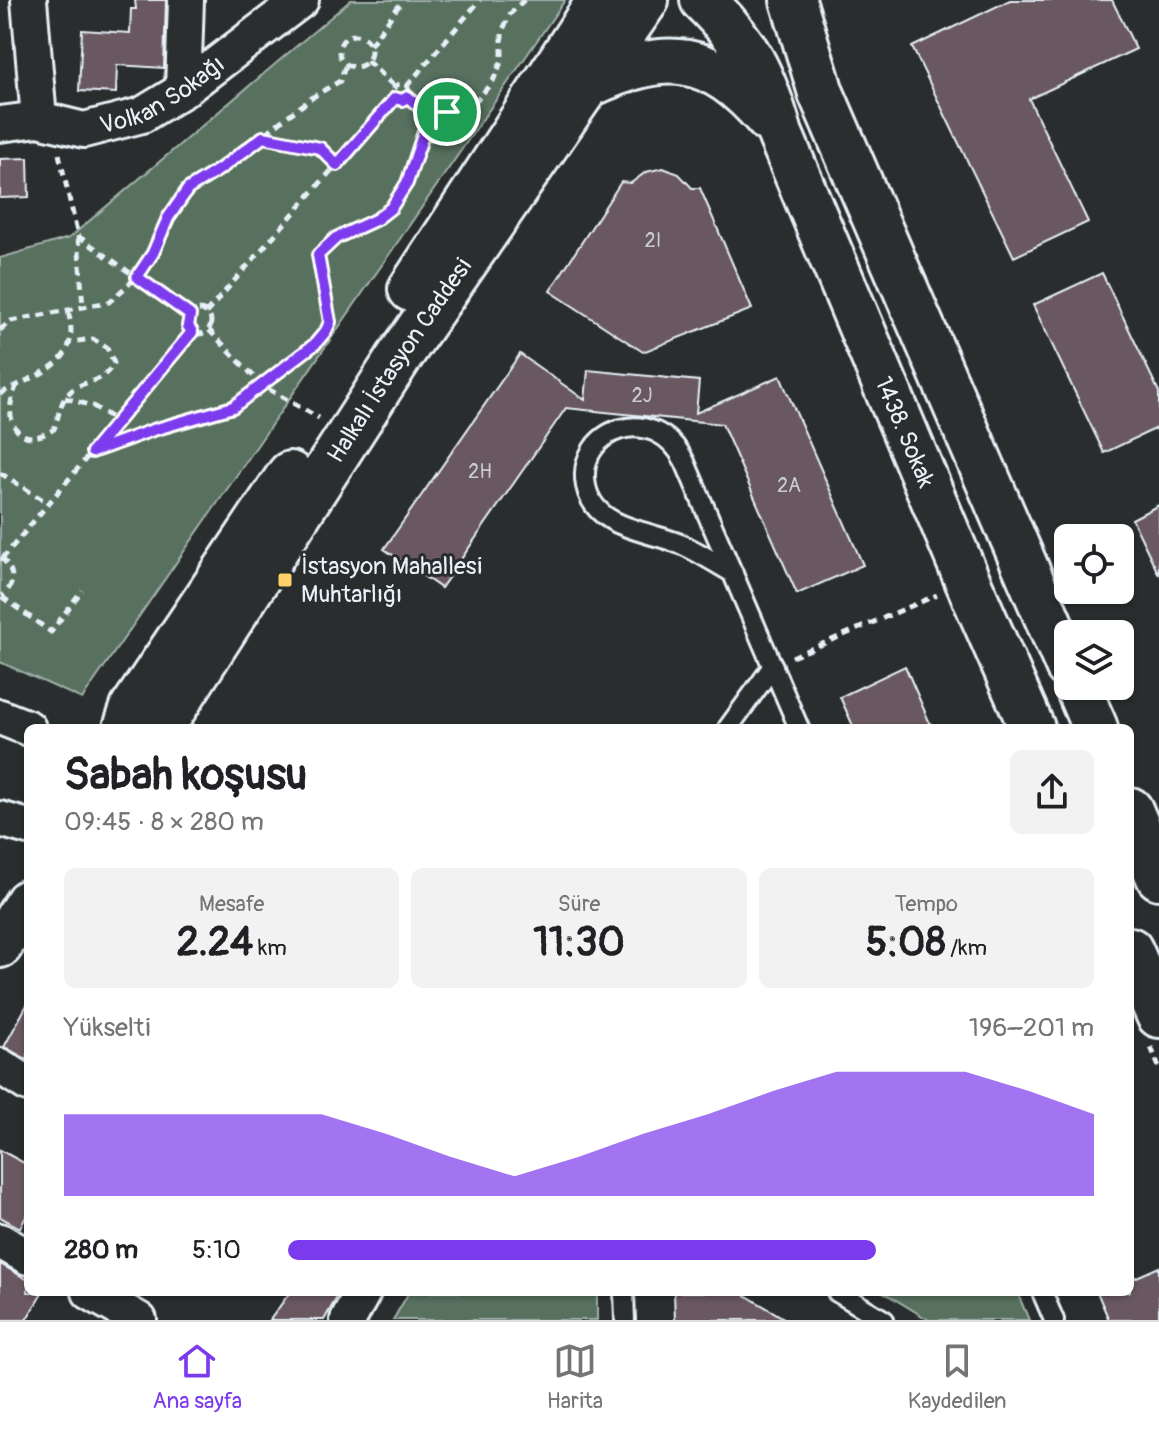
<!DOCTYPE html>
<html lang="tr">
<meta charset="utf-8">
<style>
body{margin:0;font-family:Pangolin,sans-serif;background:#f2f2f2;color:#202124;height:100vh;display:flex;flex-direction:column;font-size:30px;white-space:nowrap}
*{box-sizing:border-box;margin:0}
p{font-size:26px;color:#757577}
.icon{flex:none;width:44px;height:44px;fill:none;stroke:currentColor;stroke-width:2;stroke-linecap:round;stroke-linejoin:round}
.map{position:relative;flex:1;overflow:hidden}
.details{position:absolute;left:24px;top:724px;width:1110px;height:572px;display:flex;flex-direction:column;background:#fff;border-radius:12px;box-shadow:0 2px 6px #0004}
.details>*{flex:none}
.tools{position:absolute;left:1054px;top:524px;display:grid;gap:16px}
.tools a{display:grid;place-items:center;width:80px;height:80px;border-radius:12px;background:#fff;box-shadow:0 2px 6px #0004;font-size:40px}
.pin{position:absolute;display:grid;place-items:center;width:68px;height:68px;color:#fff;margin:-34px;border:4px solid #fff;border-radius:50%;box-shadow:0 2px 8px #0007}
.round{display:grid;place-items:center;flex:none;width:84px;height:84px;border-radius:12px;background:#f2f2f2}
.headline{display:flex;align-items:center;justify-content:space-between;height:136px;padding:0 40px}
h1{font-size:44px;font-weight:800;line-height:60px}
.metrics{display:grid;grid-template-columns:repeat(3,1fr);gap:12px;height:136px;padding:8px 40px}
.metrics div{display:grid;align-content:center;border-radius:12px;background:#f2f2f2;text-align:center}
.metrics b{font-size:40px;font-weight:800}
.metrics small{font-size:22px;font-weight:400}
.metrics p{font-size:22px}
.chart{height:224px;padding:16px 40px}
.chart p{display:flex;justify-content:space-between}
.chart svg{width:100%;height:144px;margin-top:8px;fill:#7c3aed;opacity:.7}
ul{padding:0 40px;list-style:none;font-size:26px}
li{display:grid;grid-template-columns:128px 96px 1fr;align-items:center;height:60px}
li i{height:20px;border-radius:10px;background:#7c3aed}
.tab-bar{display:flex;justify-content:space-around;align-items:center;height:112px;border-top:2px solid #e0e0e0;background:#fff;font-size:22px;color:#757577}
.tab-bar a{display:grid;justify-items:center;gap:4px}
.tab-bar .current{color:#7c3aed}
.map>svg:first-child{display:block}
.green{fill:#59715f;stroke:#a0b1ac;stroke-width:2}
.building{fill:#6a5961;stroke:#e8f1f8;stroke-width:2}
.lines{fill:none;stroke-linecap:round;stroke-linejoin:round}
.lane-casing{stroke:#e8f1f8;stroke-width:24}
.street-casing{stroke:#e8f1f8;stroke-width:40}
.secondary-casing{stroke:#e8f1f8;stroke-width:50}
.path{stroke:#e8f1f8;stroke-width:5;stroke-dasharray:8 6;stroke-linecap:butt}
.lane{stroke:#2a2d2e;stroke-width:18}
.street{stroke:#2a2d2e;stroke-width:34}
.secondary{stroke:#2a2d2e;stroke-width:44}
.route-casing{stroke:#fff;stroke-width:16}
.route{stroke:#7c3aed;stroke-width:10}
.poi-dot{fill:#ffd166;stroke:#2a2d2e;stroke-width:3}
.labels{text-anchor:middle;dominant-baseline:central;stroke-width:6;stroke-linejoin:round;paint-order:stroke}
.number-label{font-size:20px;fill:#c8cbd2}
.street-label{font-size:24px;fill:#e8f1f8;stroke:#2a2d2e}
.poi-label{font-size:24px;fill:#e8f1f8;stroke:#2a2d2e;text-anchor:start}
</style>
<div class="map">
<svg width="1159" height="1320" viewBox="0 0 1159 1320">
<rect width="100%" height="100%" fill="#2a2d2e"/>
<filter id="ink" filterUnits="userSpaceOnUse"><feTurbulence type="fractalNoise" baseFrequency=".0125" numOctaves="2"/><feDisplacementMap in="SourceGraphic" scale="16" xChannelSelector="R" yChannelSelector="G"/><feConvolveMatrix kernelMatrix="1 2 1 2 8 2 1 2 1" color-interpolation-filters="sRGB"/></filter>
<g filter="url(#ink)">
<!-- green -->
<g class="green">
<path d="M 351,0 L 565,0 L 82,699 L 0,662 L 0,258 L 69,238 Z"/>
<path d="M 409,1292 L 597,1292 L 597,1320 L 393,1320 Z"/>
<path d="M 883,1292 L 1017,1292 L 1029,1320 L 929,1320 Z"/>
</g>
<!-- building -->
<g class="building">
<path d="M 135,0 L 166,0 L 164,68 L 117,65 L 116,93 L 79,91 L 82,30 L 130,33 L 131,9 L 136,9 Z"/>
<path d="M 1010,0 L 1112,0 L 1136,49 L 1029,99 L 1088,222 L 1014,257 L 912,47 Z"/>
<path d="M 28,158 L 29,197 L 0,198 L 0,159 Z"/>
<path d="M 663,168 L 679,174 L 692,188 L 700,188 L 752,309 L 643,352 L 550,291 L 621,182 L 631,183 L 646,172 Z"/>
<path d="M 1102,273 L 1159,392 L 1159,427 L 1104,453 L 1033,305 Z"/>
<path d="M 520,354 L 585,400 L 588,370 L 699,381 L 696,413 L 780,376 L 863,565 L 797,594 L 722,424 L 566,408 L 441,588 L 384,549 Z"/>
<path d="M 1159,505 L 1159,575 L 1132,519 Z"/>
<path d="M 905,666 L 932,728 L 854,728 L 840,697 Z"/>
<path d="M 28,1003 L 28,1060 L 4,1047 Z"/>
<path d="M 0,1150 L 28,1165 L 28,1213 L 20,1228 L 0,1217 Z"/>
<path d="M 0,1264 L 28,1280 L 28,1292 L 43,1292 L 26,1320 L 0,1320 Z"/>
<path d="M 1159,1267 L 1159,1320 L 1109,1320 L 1097,1292 L 1130,1292 L 1130,1280 Z"/>
<path d="M 290,1292 L 340,1292 L 324,1320 L 270,1320 Z"/>
<path d="M 674,1292 L 740,1292 L 787,1320 L 675,1320 Z"/>
</g>
<g class="lines">
<defs>
<g id="lane">
<path d="M 733,573 C 717,564 702,554 685,546 C 651,530 595,531 586,486 C 575,429 654,400 685,462 L 799,728"/>
<path d="M 728,728 L 773,666"/>
<path d="M 624,1292 L 625,1320"/>
<path d="M 837,1292 L 884,1320"/>
<path d="M 1042,1292 L 1054,1320"/>
</g>
<g id="street">
<path d="M 29,0 L 39,119"/>
<path d="M 183,90 L 186,0"/>
<path id="s1" d="M 0,124 L 39,119 L 84,130 L 142,115 L 183,90 L 301,0"/>
<path d="M 0,717 L 28,728"/>
<path d="M 0,819 L 28,827"/>
<path d="M 0,1066 L 28,1084"/>
<path d="M 0,1241 L 28,1257"/>
<path d="M 90,1292 L 139,1320"/>
<path d="M 348,1320 L 363,1292"/>
</g>
<g id="secondary">
<path id="s2" d="M 703,0 C 748,44 763,74 780,134 L 968,582 L 1032,728"/>
<path d="M 793,0 L 821,93 L 1068,666"/>
<path d="M 588,85 C 667,48 710,51 769,120"/>
<path d="M 411,289 L 600,0"/>
<path d="M 1077,686 L 1095,728"/>
<path d="M 126,728 L 133,708 L 290,474"/>
<path id="s3" d="M 161,728 L 398,359 L 646,0"/>
<path d="M 1130,810 L 1159,877"/>
<path d="M 0,945 L 28,902"/>
<path d="M 1130,950 L 1159,1015"/>
</g>
</defs>
<!-- lane casing -->
<use href="#lane" class="lane-casing"/>
<!-- street casing -->
<use href="#street" class="street-casing"/>
<!-- secondary casing -->
<use href="#secondary" class="secondary-casing"/>
<!-- path -->
<g class="path">
<circle cx="355" cy="51" r="16"/>
<path d="M 370,45 L 403,0"/>
<path d="M 367,61 L 395,87"/>
<circle cx="401" cy="92" r="8"/>
<path d="M 407,86 L 480,0"/>
<path d="M 408,97 L 422,109"/>
<circle cx="434" cy="120" r="15"/>
<path d="M 447,112 L 477,100 L 493,81 L 502,60 L 502,32 L 510,14 L 524,0"/>
<path d="M 264,138 L 320,148 L 337,165"/>
<path d="M 59,154 L 78,236 L 190,315"/>
<path d="M 78,237 L 83,308"/>
<circle cx="199" cy="322" r="12"/>
<path d="M 206,313 L 395,98"/>
<path d="M 0,330 L 11,321 L 109,302 L 137,277 L 153,253 L 168,218 L 188,189 L 256,144 L 273,127 L 316,95 L 340,81 L 346,64"/>
<path d="M 209,330 L 263,386 L 319,418"/>
<path d="M 17,385 C 0,418 18,453 54,429 C 59,417 59,404 68,394 C 82,378 100,387 114,363 L 107,348 L 93,339 L 71,342"/>
<path d="M 0,394 C 38,372 83,367 68,311"/>
<path d="M 65,398 L 93,406 L 117,421"/>
<path d="M 92,452 L 153,430 L 233,407 L 315,344 L 326,331 L 330,322 L 318,255 L 336,238 L 377,219 L 391,208 L 407,183 L 424,132"/>
<path d="M 0,473 L 48,503"/>
<path d="M 1,558 C 15,569 16,585 2,596"/>
<path d="M 2,559 L 192,332"/>
<path d="M 2,597 L 51,632 L 82,590"/>
<path d="M 792,657 L 937,595"/>
<path d="M 1151,1047 L 1159,1067"/>
</g>
<!-- lane -->
<use href="#lane" class="lane"/>
<!-- street -->
<use href="#street" class="street"/>
<!-- secondary -->
<use href="#secondary" class="secondary"/>
</g>
</g>
<g class="lines" filter="url(#ink)">
<defs>
<path id="route" d="M 408,97 L 422,109 L 431,104 C 443,105 450,112 449,124 L 439,135 L 424,132 L 407,183 L 391,208 L 377,219 L 336,238 L 318,255 L 330,322 L 326,331 L 315,344 L 233,407 L 153,430 L 92,452 L 192,332 L 188,326 L 190,315 L 137,277 L 153,253 L 168,218 L 188,189 L 220,169 L 263,137 L 320,148 L 337,165 L 395,98 L 402,100 Z"/>
</defs>
<!-- route casing -->
<use href="#route" class="route-casing"/>
<!-- route -->
<use href="#route" class="route"/>
</g>
<!-- markers -->
<rect class="poi-dot" x="277" y="572" width="16" height="16" rx="4"/>
<g class="labels">
<!-- number labels -->
<g class="number-label">
<text x="653" y="240">2I</text>
<text x="642" y="395">2J</text>
<text x="480" y="471">2H</text>
<text x="789" y="485">2A</text>
</g>
<!-- street labels -->
<g class="street-label">
<text stroke="none"><textPath href="#s1" startOffset="172">Volkan Sokağı</textPath></text>
<text stroke="none"><textPath href="#s3" startOffset="438">Halkalı İstasyon Caddesi</textPath></text>
<text stroke="none"><textPath href="#s2" startOffset="480">1438. Sokak</textPath></text>
</g>
<!-- poi labels -->
<g class="poi-label">
<text x="301" y="566">İstasyon Mahallesi<tspan x="301" dy="28">Muhtarlığı</tspan></text>
</g>
</g>
</svg>
<div class="tools">
<a><svg class="icon" aria-label="locate" viewBox="0 0 24 24"><circle cx="12" cy="12" r="6"/><path d="M12 2v4M12 18v4M2 12h4M18 12h4"/></svg></a>
<a><svg class="icon" aria-label="layers" viewBox="0 0 24 24"><path d="M12 4l9 5-9 5-9-5zM3 14l9 5 9-5"/></svg></a>
</div>
<div class="pin" style="left:447px;top:112px;background:#1e9e55"><svg class="icon" aria-label="arrive" viewBox="0 0 24 24"><path d="M6 21V4h12l-3 4 3 4H6"/></svg></div>
<section class="details">
<div class="headline"><div><h1>Sabah koşusu</h1><p>09:45 · 8 × 280 m</p></div><a class="round"><svg class="icon" aria-label="share" viewBox="0 0 24 24"><path d="M12 15V3M7 8l5-5 5 5M5 13v7h14v-7"/></svg></a></div>
<div class="metrics">
<div><p>Mesafe</p><b>2.24<small> km</small></b></div>
<div><p>Süre</p><b>11:30</b></div>
<div><p>Tempo</p><b>5:08<small> /km</small></b></div>
</div>
<div class="chart"><p><span>Yükselti</span>196–201 m</p>
<svg viewBox="0 0 160 44" preserveAspectRatio="none"><path d="M0 44V19L10 19L20 19L30 19L40 19L50 25L60 32L70 38L80 32L90 25L100 19L110 12L120 6L130 6L140 6L150 12L160 19V44z"/></svg>
</div>
<ul>
<li><b>280 m</b>5:10<i style="width:73%"></i></li>
</ul>
</section>
</div>
<nav class="tab-bar">
<a class="current"><svg class="icon" aria-label="home" viewBox="0 0 24 24"><path d="M3 11l9-7 9 7M6 9v11h12V9"/></svg>Ana sayfa</a>
<a><svg class="icon" aria-label="map" viewBox="0 0 24 24"><path d="M3 6l6-2 6 2 6-2v14l-6 2-6-2-6 2zM9 4v14M15 6v14"/></svg>Harita</a>
<a><svg class="icon" aria-label="saved" viewBox="0 0 24 24"><path d="M7 4h10v16l-5-4-5 4z"/></svg>Kaydedilen</a>
</nav>
